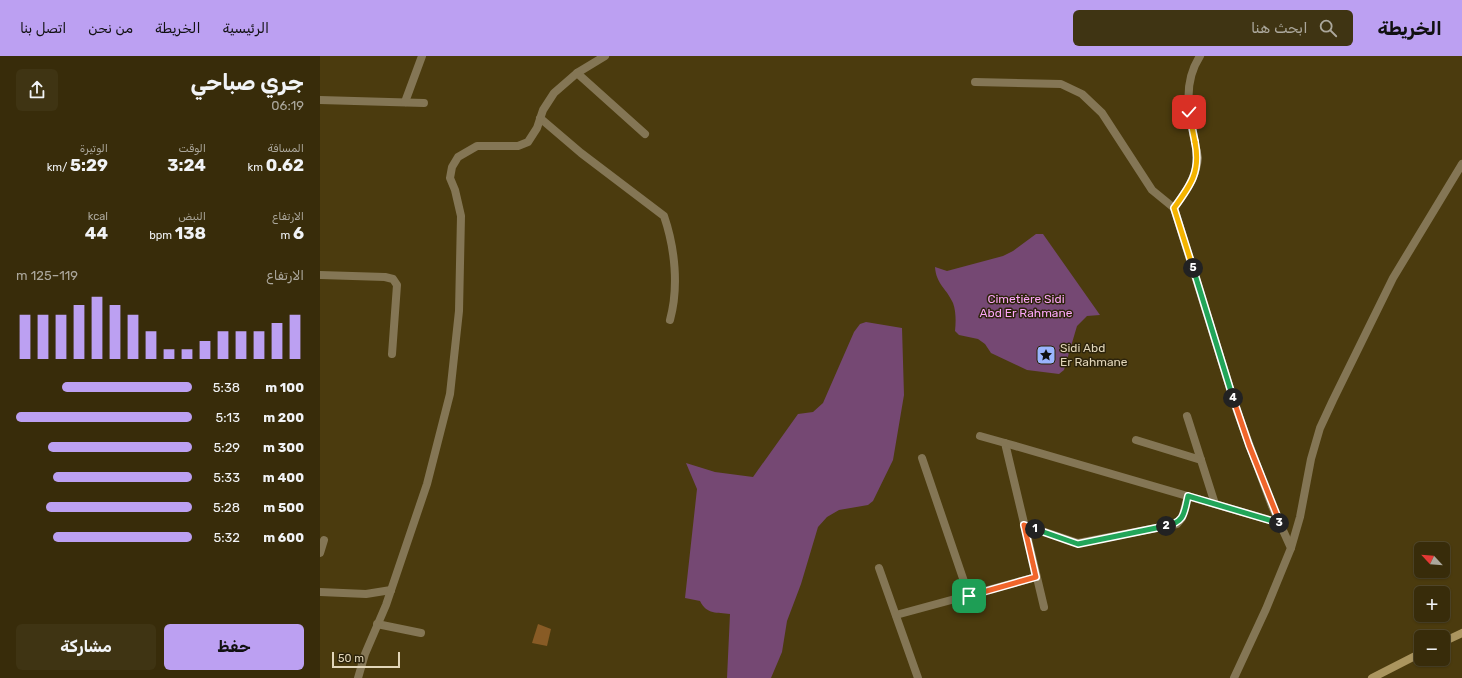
<!DOCTYPE html>
<html lang="ar">
<meta charset="utf-8">
<style>
body{margin:0;font-family:Rubik,"Noto Sans Arabic",sans-serif;background:#3f3413;color:#f1f3f6;direction:rtl;height:100vh;display:flex;flex-direction:column;font-size:15px;white-space:nowrap}
*{box-sizing:border-box;margin:0}
p{font-size:13px;color:#aba79c}
.icon{flex:none;width:22px;height:22px;fill:none;stroke:currentColor;stroke-width:2;stroke-linecap:round;stroke-linejoin:round}
.map{position:relative;flex:1;overflow:hidden;direction:ltr}
.drawer{display:flex;flex-direction:column;background:#382c0a;width:320px}
.drawer>*{flex:none}
.needle{width:26px;rotate:296deg}
.controls{position:absolute;left:1094px;top:486px;display:grid;gap:8px}
.controls a{display:grid;place-items:center;width:36px;height:36px;border-radius:6px;background:#382c0a;box-shadow:0 1px 3px #0004,0 0 0 1px #52482b;font-size:20px}
.scale{position:absolute;left:12px;bottom:10px;width:68px;box-sizing:border-box;padding-left:4px;border:2px solid #e2d6b9;border-top:0;font-size:11px;line-height:14px;white-space:nowrap;color:#e2d6b9;-webkit-text-stroke:3px #2c230b;paint-order:stroke}
.pin{position:absolute;display:grid;place-items:center;width:34px;height:34px;color:#fff;margin:-17px;border-radius:8px;box-shadow:0 2px 6px #0006}
.km{position:absolute;width:20px;height:20px;margin:-10px;border-radius:50%;background:#222;color:#fff;font-size:11px;line-height:20px;text-align:center}
.round{display:grid;place-items:center;flex:none;width:42px;height:42px;border-radius:6px;background:#3f3413}
.overview{display:flex;align-items:center;justify-content:space-between;height:68px;padding:0 16px}
h1{font-size:22px;font-weight:700;line-height:30px}
.figures{display:grid;grid-template-columns:repeat(3,1fr);gap:6px;height:68px;padding:4px 16px}
.figures div{display:grid;align-content:center}
.figures b{font-size:17px;font-weight:700}
.figures small{font-size:11px;font-weight:400}
.figures p{font-size:11px}
.chart{height:112px;padding:8px 16px}
.chart p{display:flex;justify-content:space-between}
.chart svg{width:100%;height:72px;margin-top:4px;stroke:#bca0f2;stroke-width:6}
.button{display:flex;gap:8px;margin-top:auto;padding:8px 16px}
.button a{flex:1;height:46px;border-radius:6px;background:#bca0f2;color:#111;font-size:16px;font-weight:700;line-height:46px;text-align:center}
.button a+a{background:#3f3413;color:#f1f3f6}
ul{padding:0 16px;list-style:none;font-size:13px}
li{display:grid;grid-template-columns:64px 48px 1fr;align-items:center;height:30px}
li i{height:10px;border-radius:5px;background:#bca0f2}
header{display:flex;align-items:center;gap:24px;box-sizing:border-box;height:56px;padding:0 20px;background:#bca0f2;color:#111}
header strong{font-size:19px}
nav{display:flex;gap:22px;margin-inline-start:auto;font-size:14px}
.search{width:280px;height:36px;background:#3f3413;display:flex;align-items:center;gap:10px;box-sizing:border-box;padding:0 14px;border-radius:6px;color:#aba79c;font-size:15px}
main{display:flex;flex:1;min-height:0}
.map>svg:first-child{display:block}
.green{fill:#754873}
.building{fill:#885b25}
.lines{fill:none;stroke-linecap:round;stroke-linejoin:round}
.street{stroke:#847655;stroke-width:8}
.secondary{stroke:#ab955f;stroke-width:8}
.split-1-casing{stroke:#fff;stroke-width:8}
.split-2-casing{stroke:#fff;stroke-width:8}
.split-3-casing{stroke:#fff;stroke-width:8}
.split-4-casing{stroke:#fff;stroke-width:8}
.split-5-casing{stroke:#fff;stroke-width:8}
.split-6-casing{stroke:#fff;stroke-width:8}
.split-7-casing{stroke:#fff;stroke-width:8}
.split-1{stroke:#f0652b;stroke-width:5}
.split-2{stroke:#22a559;stroke-width:5}
.split-3{stroke:#22a559;stroke-width:5}
.split-4{stroke:#f0652b;stroke-width:5}
.split-5{stroke:#22a559;stroke-width:5}
.split-6{stroke:#f5b400;stroke-width:5}
.split-7{stroke:#f5b400;stroke-width:5}
.labels{text-anchor:middle;dominant-baseline:central;stroke-width:3;stroke-linejoin:round;paint-order:stroke}
.park-label{font-size:12px;fill:#fda7f9;stroke:#2c230b}
.poi-label{font-size:12px;fill:#e2d6b9;stroke:#2c230b;text-anchor:start}
</style>
<header>
<strong>الخريطة</strong>
<div class="search"><svg class="icon" aria-label="search" viewBox="0 0 24 24"><circle cx="10" cy="10" r="6"/><path d="M15 15l6 6"/></svg>ابحث هنا</div>
<nav><a>الرئيسية</a><a>الخريطة</a><a>من نحن</a><a>اتصل بنا</a></nav>
</header>
<main>
<div class="map">
<svg width="1142" height="622" viewBox="0 0 1142 622">
<rect width="100%" height="100%" fill="#4b3b0e"/>
<!-- green -->
<g class="green">
<path d="M 716,178 L 723,178 L 780,259 L 767,260 L 757,270 L 744,314 L 739,318 L 707,314 L 671,297 L 665,288 L 658,283 L 639,279 L 635,275 C 636,266 636,255 633,247 C 627,233 616,228 615,211 L 627,215 L 683,200 L 693,195 Z"/>
<path d="M 546,266 L 582,272 L 584,339 L 573,404 L 553,445 L 548,449 L 519,454 L 507,461 L 498,471 L 481,528 L 467,565 L 462,596 L 451,622 L 407,622 L 410,558 C 397,556 387,559 380,545 L 365,542 L 377,433 L 366,407 L 395,416 L 433,421 L 478,358 L 493,356 L 503,347 L 534,276 L 540,268 Z"/>
</g>
<!-- building -->
<path class="building" d="M 218,568 L 231,573 L 227,590 L 212,587 Z"/>
<g class="lines">
<!-- street -->
<g class="street">
<path d="M 880,0 C 859,32 872,68 878,102 C 876,122 865,137 854,152 L 917,355 L 952,450 L 971,492 L 946,553 L 914,622"/>
<path d="M 257,17 L 325,78"/>
<path d="M 655,26 L 741,28 L 762,38 L 782,57 L 832,134 L 854,152"/>
<path d="M 0,44 L 104,47"/>
<path d="M 85,46 L 102,0"/>
<path d="M 220,62 L 261,97 L 344,160 C 355,192 359,231 350,264"/>
<path d="M 0,219 L 65,221 L 73,223 L 77,229 L 72,298"/>
<path d="M 867,360 L 895,448"/>
<path d="M 660,380 L 685,387 L 724,551"/>
<path d="M 816,384 L 881,404"/>
<path d="M 685,387 L 960,467"/>
<path d="M 602,402 L 649,540"/>
<path d="M 704,469 L 758,487 L 857,468 L 862,462 L 868,440"/>
<path d="M 971,492 L 980,461 L 991,403 L 1000,372 L 1013,344 L 1073,222 L 1142,108"/>
<path d="M 0,497 L 4,484"/>
<path d="M 559,512 L 598,622"/>
<path d="M 0,536 L 46,538 L 71,534"/>
<path d="M 576,559 L 716,521"/>
<path d="M 57,568 L 101,577"/>
<path d="M 38,622 L 45,598 L 66,549 L 107,428 L 130,338 L 139,255 L 141,160 L 135,134 L 130,122 L 132,111 L 138,101 L 157,90 L 198,90 L 208,86 L 217,72 L 223,54 L 234,37 L 257,17 L 285,0"/>
</g>
<!-- secondary -->
<g class="secondary">
<path d="M 1123,586 L 1142,577"/>
<path d="M 1052,622 L 1101,597"/>
</g>
</g>
<g class="lines">
<defs>
<path id="split-1" d="M 649,540 L 716,521 L 704,469 L 715,473"/>
<path id="split-2" d="M 715,473 L 758,488 L 846,470"/>
<path id="split-3" d="M 846,470 C 865,466 864,457 868,440 L 959,467"/>
<path id="split-4" d="M 913,342 L 929,389 L 960,467 L 959,467"/>
<path id="split-5" d="M 873,212 L 913,342"/>
<path id="split-6" d="M 873,212 L 854,152 C 871,129 881,115 875,86"/>
<path id="split-7" d="M 869,56 L 875,86"/>
</defs>
<!-- split-1 casing -->
<use href="#split-1" class="split-1-casing"/>
<!-- split-2 casing -->
<use href="#split-2" class="split-2-casing"/>
<!-- split-3 casing -->
<use href="#split-3" class="split-3-casing"/>
<!-- split-4 casing -->
<use href="#split-4" class="split-4-casing"/>
<!-- split-5 casing -->
<use href="#split-5" class="split-5-casing"/>
<!-- split-6 casing -->
<use href="#split-6" class="split-6-casing"/>
<!-- split-7 casing -->
<use href="#split-7" class="split-7-casing"/>
<!-- split-1 -->
<use href="#split-1" class="split-1"/>
<!-- split-2 -->
<use href="#split-2" class="split-2"/>
<!-- split-3 -->
<use href="#split-3" class="split-3"/>
<!-- split-4 -->
<use href="#split-4" class="split-4"/>
<!-- split-5 -->
<use href="#split-5" class="split-5"/>
<!-- split-6 -->
<use href="#split-6" class="split-6"/>
<!-- split-7 -->
<use href="#split-7" class="split-7"/>
</g>
<!-- icons -->
<defs>
<symbol id="sight-square" viewBox="-11 -11 22 22"><rect x="-9" y="-9" width="18" height="18" rx="4" fill="#9ab5fd" stroke="#2c230b"/><path d="M0-6L1.8-2.2L6-1.7L2.9 1.2L3.7 5.4L0 3.3L-3.7 5.4L-2.9 1.2L-6-1.7L-1.8-2.2Z" fill="#111"/></symbol>
</defs>
<g fill-rule="evenodd">
<use href="#sight-square" x="715" y="288" width="22" height="22"/>
</g>
<g class="labels">
<!-- park labels -->
<g class="park-label">
<text x="706" y="243">Cimetière Sidi<tspan x="706" dy="14">Abd Er Rahmane</tspan></text>
</g>
<!-- poi labels -->
<g class="poi-label">
<text x="740" y="292">Sidi Abd<tspan x="740" dy="14">Er Rahmane</tspan></text>
</g>
</g>
</svg>
<div class="controls">
<a><svg class="needle" viewBox="-14 -14 28 28"><path d="M0-13l5 13h-10z" fill="#e53935"/><path d="M0 13l5-13h-10z" fill="#aba79c"/></svg></a>
<a>+</a>
<a>−</a>
</div>
<div class="scale">50 m</div>
<div class="pin" style="left:649px;top:540px;background:#1e9e55"><svg class="icon" aria-label="arrive" viewBox="0 0 24 24"><path d="M6 21V4h12l-3 4 3 4H6"/></svg></div>
<div class="pin" style="left:869px;top:56px;background:#d93025"><svg class="icon" aria-label="check" viewBox="0 0 24 24"><path d="M5 12l5 5 9-10"/></svg></div>
<b class="km" style="left:715px;top:473px">1</b>
<b class="km" style="left:846px;top:470px">2</b>
<b class="km" style="left:959px;top:467px">3</b>
<b class="km" style="left:913px;top:342px">4</b>
<b class="km" style="left:873px;top:212px">5</b>
</div>
<section class="drawer">
<div class="overview"><div><h1>جري صباحي</h1><p>06:19</p></div><a class="round"><svg class="icon" aria-label="share" viewBox="0 0 24 24"><path d="M12 15V3M7 8l5-5 5 5M5 13v7h14v-7"/></svg></a></div>
<div class="figures">
<div><p>المسافة</p><b>0.62<small> km</small></b></div>
<div><p>الوقت</p><b>3:24</b></div>
<div><p>الوتيرة</p><b>5:29<small> /km</small></b></div>
</div>
<div class="figures">
<div><p>الارتفاع</p><b>6<small> m</small></b></div>
<div><p>النبض</p><b>138<small> bpm</small></b></div>
<div><p>kcal</p><b>44</b></div>
</div>
<div class="chart"><p><span>الارتفاع</span>119–125 m</p>
<svg viewBox="0 0 160 44" preserveAspectRatio="none"><path d="M5 44V17M15 44V17M25 44V17M35 44V11M45 44V6M55 44V11M65 44V17M75 44V27M85 44V38M95 44V38M105 44V33M115 44V27M125 44V27M135 44V27M145 44V22M155 44V17"/></svg>
</div>
<ul>
<li><b>100 m</b>5:38<i style="width:74%"></i></li>
<li><b>200 m</b>5:13<i style="width:100%"></i></li>
<li><b>300 m</b>5:29<i style="width:82%"></i></li>
<li><b>400 m</b>5:33<i style="width:79%"></i></li>
<li><b>500 m</b>5:28<i style="width:83%"></i></li>
<li><b>600 m</b>5:32<i style="width:79%"></i></li>
</ul>
<div class="button"><a>حفظ</a><a>مشاركة</a></div>
</section>
</main>
